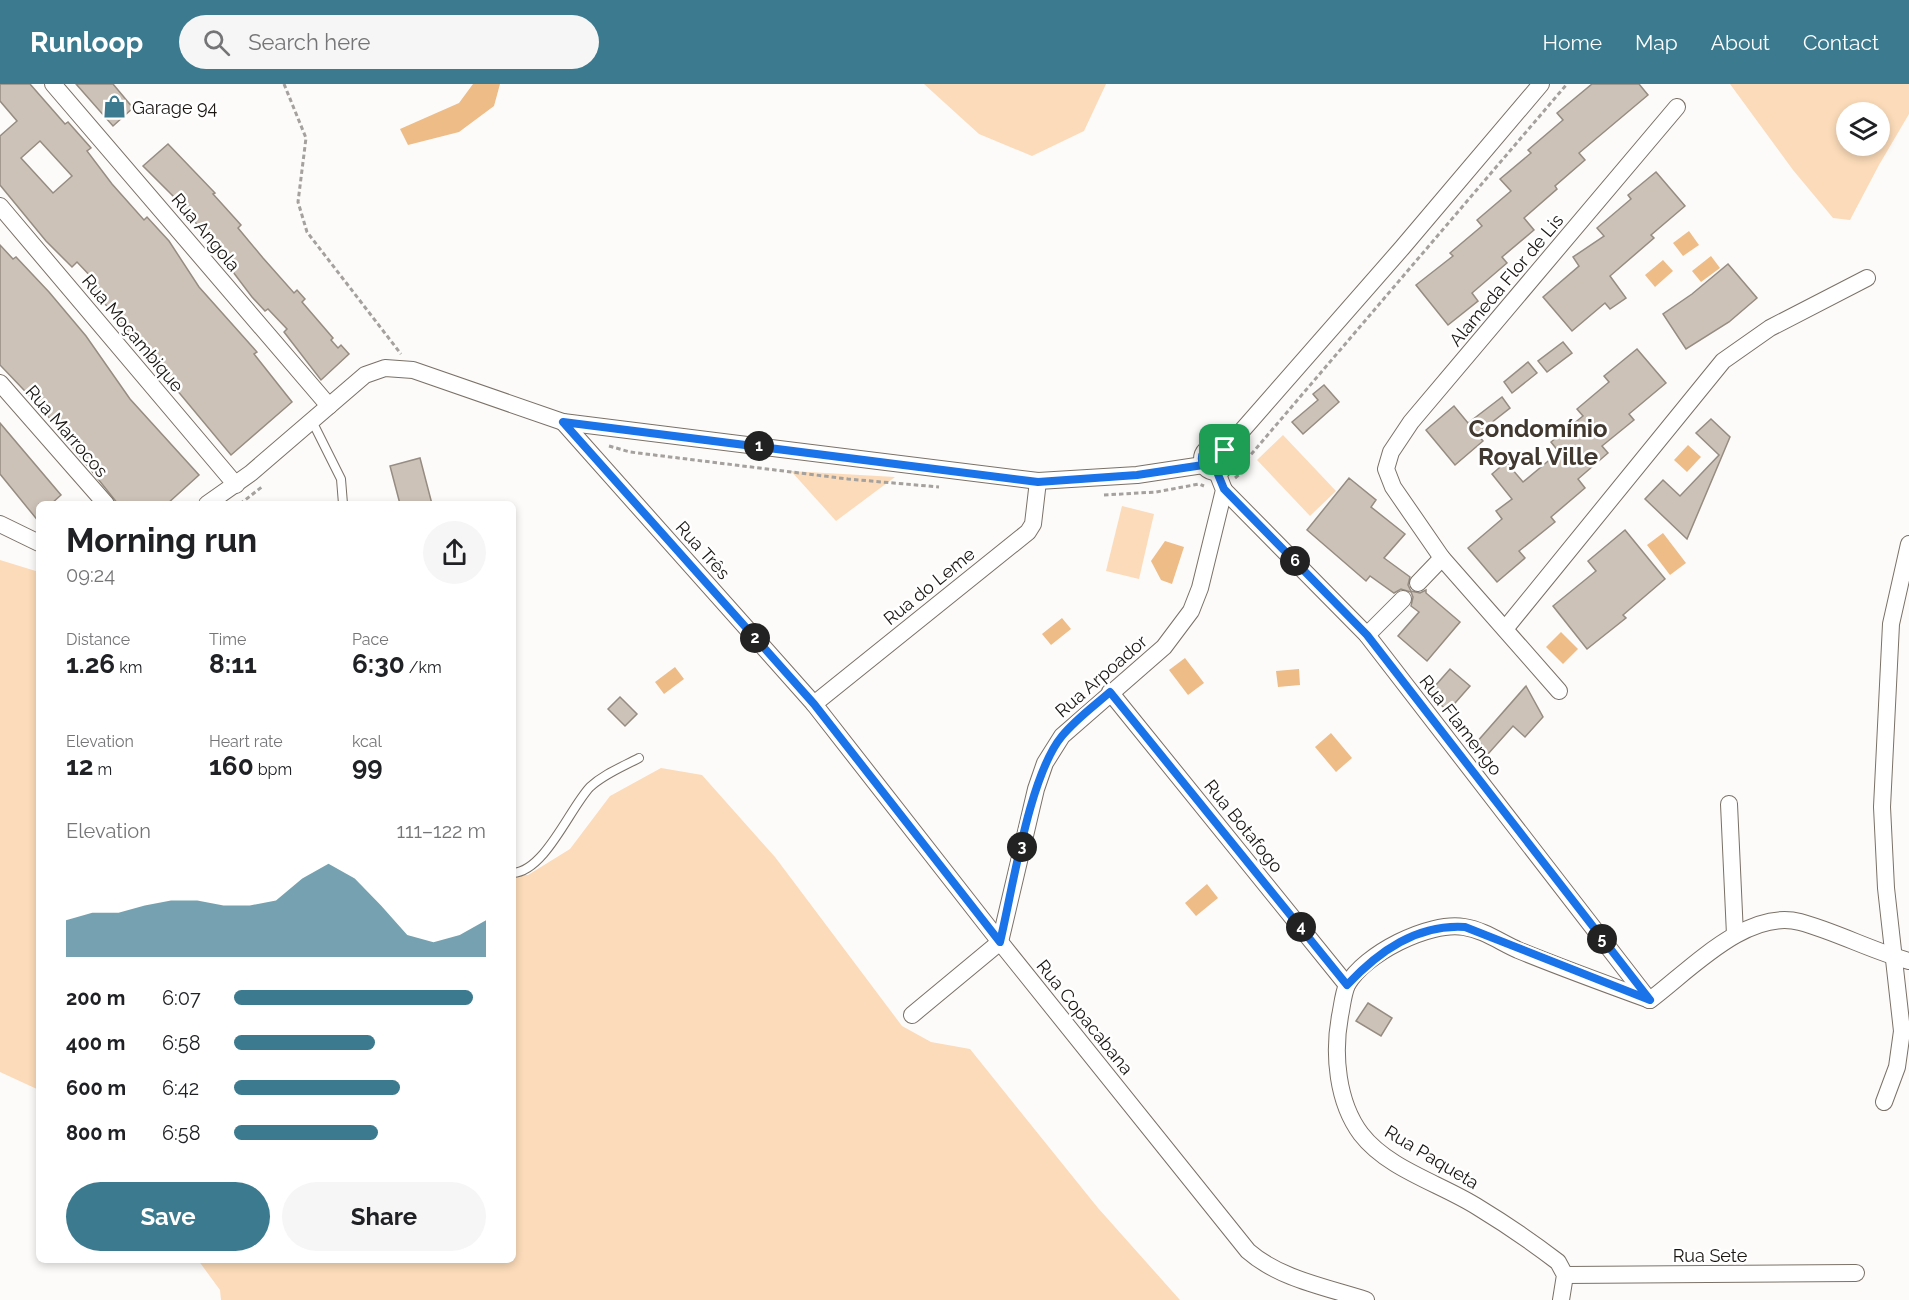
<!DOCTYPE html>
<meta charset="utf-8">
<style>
body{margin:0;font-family:Raleway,sans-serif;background:#f6f6f6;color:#202124;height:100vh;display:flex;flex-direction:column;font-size:22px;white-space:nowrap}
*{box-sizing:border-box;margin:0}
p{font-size:20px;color:#757577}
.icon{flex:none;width:33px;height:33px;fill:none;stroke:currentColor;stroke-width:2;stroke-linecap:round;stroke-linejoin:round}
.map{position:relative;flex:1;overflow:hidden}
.sheet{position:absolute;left:36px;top:417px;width:480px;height:762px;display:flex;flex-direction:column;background:#fff;border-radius:9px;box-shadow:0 3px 9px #0003}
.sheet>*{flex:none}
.controls{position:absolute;left:1836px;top:18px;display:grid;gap:12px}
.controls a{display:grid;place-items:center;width:54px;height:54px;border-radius:50%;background:#fff;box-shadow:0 3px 9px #0003;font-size:30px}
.pin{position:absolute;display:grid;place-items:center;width:51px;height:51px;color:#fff;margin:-26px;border-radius:12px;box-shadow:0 3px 9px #0006}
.km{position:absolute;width:30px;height:30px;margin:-15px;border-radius:50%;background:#222;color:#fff;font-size:16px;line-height:30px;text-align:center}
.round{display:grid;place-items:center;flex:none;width:63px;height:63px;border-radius:32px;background:#f6f6f6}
.head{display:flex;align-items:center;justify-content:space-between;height:102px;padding:0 30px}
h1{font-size:33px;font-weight:700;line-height:45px}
.stats{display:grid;grid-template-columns:repeat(3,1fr);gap:9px;height:102px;padding:6px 30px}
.stats div{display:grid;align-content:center}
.stats b{font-size:26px;font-weight:700}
.stats small{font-size:16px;font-weight:400}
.stats p{font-size:16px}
.chart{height:168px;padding:12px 30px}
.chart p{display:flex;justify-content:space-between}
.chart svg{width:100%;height:108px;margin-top:6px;fill:#3b7a8f;opacity:.7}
.primary-button{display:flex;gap:12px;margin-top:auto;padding:12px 30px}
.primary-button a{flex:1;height:69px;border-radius:36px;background:#3b7a8f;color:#fff;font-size:24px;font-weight:700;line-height:69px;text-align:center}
.primary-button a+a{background:#f6f6f6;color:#202124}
ul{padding:0 30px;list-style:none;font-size:20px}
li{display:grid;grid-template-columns:96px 72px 1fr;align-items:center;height:45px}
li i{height:15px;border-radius:8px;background:#3b7a8f}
header{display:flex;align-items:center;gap:36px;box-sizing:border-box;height:84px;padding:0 30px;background:#3b7a8f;color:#fff}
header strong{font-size:28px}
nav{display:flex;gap:33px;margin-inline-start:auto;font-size:21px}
.search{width:420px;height:54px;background:#f6f6f6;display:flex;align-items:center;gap:15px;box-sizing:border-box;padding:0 21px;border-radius:33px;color:#757577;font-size:22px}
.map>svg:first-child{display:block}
.green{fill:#fbdbb9;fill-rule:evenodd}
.water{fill:#edbc87}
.building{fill:#ccc2b7;stroke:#968c82;stroke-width:1.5;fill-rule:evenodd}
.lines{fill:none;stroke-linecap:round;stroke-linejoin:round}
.lane-casing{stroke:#7a7167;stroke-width:10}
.street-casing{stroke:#7a7167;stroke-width:18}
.path{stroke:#a4a19f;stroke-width:3;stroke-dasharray:4.5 3;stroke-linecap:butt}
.lane{stroke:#fff;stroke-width:8}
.street{stroke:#fff;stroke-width:16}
.route-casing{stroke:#fff;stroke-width:12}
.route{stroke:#1a73e8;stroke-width:8}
.labels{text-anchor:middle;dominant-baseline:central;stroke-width:5;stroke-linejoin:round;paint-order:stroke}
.poi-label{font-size:18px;fill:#191612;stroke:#fff;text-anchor:start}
.street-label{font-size:18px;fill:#191612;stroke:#fff}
.district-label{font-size:24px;font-weight:bold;fill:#41382f;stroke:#fff}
</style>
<header>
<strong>Runloop</strong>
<div class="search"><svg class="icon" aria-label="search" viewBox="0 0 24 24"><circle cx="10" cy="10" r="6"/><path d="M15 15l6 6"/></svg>Search here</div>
<nav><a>Home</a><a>Map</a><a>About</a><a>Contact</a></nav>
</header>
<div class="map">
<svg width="1909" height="1216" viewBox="0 0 1909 1216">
<rect width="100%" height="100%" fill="#fdfbf9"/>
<!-- green -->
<g class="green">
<path d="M 924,0 L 1106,0 L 1084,47 L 1032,72 L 979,50 Z"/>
<path d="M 1730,0 L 1909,0 L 1909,30 L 1879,81 L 1850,136 L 1833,134 L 1793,86 ZM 1846,28 L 1880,28 L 1880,62 L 1846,62 Z"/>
<path d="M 1283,351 L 1336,407 L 1310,432 L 1257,376 Z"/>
<path d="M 791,387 L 895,393 L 836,437 Z"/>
<path d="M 1122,422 L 1154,430 L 1139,495 L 1106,487 Z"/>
<path d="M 0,476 L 39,488 L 39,1006 L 0,988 Z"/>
<path d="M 661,684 L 702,691 L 775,773 L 902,942 L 931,958 L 970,965 L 1098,1124 L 1180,1216 L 221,1216 L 220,1206 L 198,1176 L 513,1176 L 513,790 L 528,791 L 570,765 L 610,712 Z"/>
</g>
<!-- water -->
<g class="water">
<path d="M 473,0 L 500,0 L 494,22 L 459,48 L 408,61 L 400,45 L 459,19 Z"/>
<path d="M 1689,147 L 1699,161 L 1683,172 L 1673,159 Z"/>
<path d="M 1711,172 L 1720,184 L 1701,198 L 1692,187 Z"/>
<path d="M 1663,176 L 1673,187 L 1655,203 L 1645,191 Z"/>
<path d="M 1688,361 L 1701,373 L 1687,388 L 1674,376 Z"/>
<path d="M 1663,449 L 1686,479 L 1670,491 L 1647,461 Z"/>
<path d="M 1165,457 L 1184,463 L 1172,500 L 1161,496 L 1151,477 Z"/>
<path d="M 1062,534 L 1071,545 L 1051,561 L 1042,550 Z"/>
<path d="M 1561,548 L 1578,565 L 1563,580 L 1546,563 Z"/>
<path d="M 1185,574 L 1204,599 L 1188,611 L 1169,586 Z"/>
<path d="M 675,583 L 684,595 L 664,610 L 655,598 Z"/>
<path d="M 1299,585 L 1300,601 L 1278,603 L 1276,587 Z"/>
<path d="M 1331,649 L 1352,674 L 1336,688 L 1315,663 Z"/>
<path d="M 1207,800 L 1218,814 L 1196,832 L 1185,819 Z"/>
</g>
<!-- building -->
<g class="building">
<path d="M 0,0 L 30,0 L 65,40 L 68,38 L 91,64 L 87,67 L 112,100 L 144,136 L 147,133 L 169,157 L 199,203 L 257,268 L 254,270 L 292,318 L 231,371 L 91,203 L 96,198 L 77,178 L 72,183 L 46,157 L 0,101 L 0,52 L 17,37 L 0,17 ZM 40,57 L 72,92 L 53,109 L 21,74 Z"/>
<path d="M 76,0 L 113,0 L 133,24 L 113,42 Z"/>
<path d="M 1592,0 L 1639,0 L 1648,11 L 1579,69 L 1585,76 L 1555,102 L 1557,105 L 1524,134 L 1534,146 L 1502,173 L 1507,179 L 1472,209 L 1478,217 L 1448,241 L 1416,201 L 1453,172 L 1450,169 L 1482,142 L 1477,136 L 1511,107 L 1500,95 L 1531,69 L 1528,66 L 1563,36 L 1557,29 Z"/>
<path d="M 168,60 L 215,109 L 213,110 L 241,141 L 238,144 L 263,174 L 294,209 L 297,206 L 305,215 L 302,218 L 333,254 L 331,256 L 338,264 L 341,261 L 349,270 L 321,296 L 284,248 L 287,245 L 268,225 L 265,227 L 252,213 L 183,122 L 143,82 Z"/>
<path d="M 1656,88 L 1685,122 L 1651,151 L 1654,154 L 1610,192 L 1626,214 L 1610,225 L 1605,219 L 1572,247 L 1543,213 L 1579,182 L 1573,173 L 1604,152 L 1597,144 L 1631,115 L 1628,111 Z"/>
<path d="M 0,161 L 13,175 L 16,173 L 49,208 L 86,252 L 130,315 L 199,391 L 167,420 L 118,420 L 43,326 L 0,281 Z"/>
<path d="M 1728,180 L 1757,214 L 1729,238 L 1686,265 L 1663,230 L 1692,210 Z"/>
<path d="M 1563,258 L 1572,269 L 1547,288 L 1538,277 Z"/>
<path d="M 1637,265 L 1666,299 L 1629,330 L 1634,336 L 1602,362 L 1608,369 L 1578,395 L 1585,404 L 1551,433 L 1555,438 L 1519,467 L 1525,474 L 1497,498 L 1468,464 L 1502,435 L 1496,427 L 1512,415 L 1492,390 L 1506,378 L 1523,398 L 1559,368 L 1551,358 L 1583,332 L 1577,325 L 1609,298 L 1604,292 Z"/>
<path d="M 1528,278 L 1537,289 L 1512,309 L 1504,298 Z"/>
<path d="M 1324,301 L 1339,318 L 1303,350 L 1292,338 L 1318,316 L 1313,310 Z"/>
<path d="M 1502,313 L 1510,324 L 1477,350 L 1483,357 L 1455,381 L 1426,346 L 1454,322 L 1468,339 Z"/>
<path d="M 1711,335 L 1730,353 L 1687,455 L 1645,415 L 1663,396 L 1680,412 L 1719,371 L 1696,349 Z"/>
<path d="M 0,339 L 61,411 L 51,420 L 39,420 L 39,438 L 0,390 Z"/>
<path d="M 420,374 L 432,420 L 400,420 L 390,382 Z"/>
<path d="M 1349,394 L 1376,416 L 1371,423 L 1405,450 L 1384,474 L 1410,493 L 1408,501 L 1411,507 L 1420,509 L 1426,506 L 1426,509 L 1460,538 L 1427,577 L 1398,552 L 1419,528 L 1411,522 L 1413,513 L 1411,508 L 1401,505 L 1394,509 L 1370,492 L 1366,497 L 1307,446 Z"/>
<path d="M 1625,446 L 1665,495 L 1623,531 L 1626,534 L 1587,565 L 1553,522 L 1596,487 L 1588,477 Z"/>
<path d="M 1450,585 L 1470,602 L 1448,627 L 1428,610 Z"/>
<path d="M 1526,602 L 1543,633 L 1525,653 L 1513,642 L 1488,670 L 1476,659 Z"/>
<path d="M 620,613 L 637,630 L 625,642 L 608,625 Z"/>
<path d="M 1368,919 L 1392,934 L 1381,952 L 1356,937 Z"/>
</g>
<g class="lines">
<defs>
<g id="lane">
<path d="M 312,337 L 341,395 L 343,420"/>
<path d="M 513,789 C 545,787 570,724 590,703 C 604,690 622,683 639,674"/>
</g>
<g id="street">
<path d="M 53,0 L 329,322"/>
<path d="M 0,122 L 236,401"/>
<path d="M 0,299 L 106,420"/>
<path d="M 563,338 L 814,620 L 1000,858 L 1248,1167 C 1280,1195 1326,1203 1366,1216"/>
<circle cx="1215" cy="375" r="13"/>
<path d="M 1225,366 L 1402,164 L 1541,0"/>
<path d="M 1224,406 L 1367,551 L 1649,916"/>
<path d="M 207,420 L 251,389 L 365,291 L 385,284 L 413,286 L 563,338 L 1038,397 L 1137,391 L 1203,381"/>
<path d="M 0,440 L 39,459"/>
<path d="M 1418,499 L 1442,474"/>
<path d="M 1505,545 L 1723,277 L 1770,244 L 1867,194"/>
<path d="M 1367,551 L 1403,515"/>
<path d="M 1559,607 L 1442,474 L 1393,403 L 1386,385 L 1391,368 L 1411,338 L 1677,23"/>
<path d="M 1110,608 L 1347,901"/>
<path d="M 814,620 L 1028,448 L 1033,440 L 1038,397"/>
<path d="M 1729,720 L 1735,851"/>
<path d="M 1650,916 C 1689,887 1747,824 1800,838 C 1837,848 1872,867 1909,877"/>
<path d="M 912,931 L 1000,858 L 1036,705 L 1045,679 L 1062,652 L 1164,563 L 1191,527 L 1200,504 L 1224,406 L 1217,388"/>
<path d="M 1884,1018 L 1897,983 L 1902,947 L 1886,804 L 1882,723 L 1891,540 L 1909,460"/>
<path d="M 1565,1191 L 1856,1189"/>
<path d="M 1561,1216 L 1565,1191 L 1558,1178 C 1532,1158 1504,1139 1476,1122 C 1439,1099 1388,1085 1361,1050 C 1337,1018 1333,970 1340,932 C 1342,923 1343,910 1347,901 C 1364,870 1429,837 1464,843 C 1484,846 1500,858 1518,866 C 1562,884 1606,900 1650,916"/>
</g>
</defs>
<!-- lane casing -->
<use href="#lane" class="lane-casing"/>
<!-- street casing -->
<use href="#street" class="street-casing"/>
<!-- path -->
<g class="path">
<path d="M 284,0 L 306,54 L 298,118 L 307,148 L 401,270"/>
<path d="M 609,362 L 630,368 L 848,395 L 939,403"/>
<path d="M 1235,394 L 1245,386 L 1248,374 L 1567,0"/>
<path d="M 1104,411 L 1156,408 L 1199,400 L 1204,402"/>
<path d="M 240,420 L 263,402"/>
</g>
<!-- lane -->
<use href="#lane" class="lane"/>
<!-- street -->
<use href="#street" class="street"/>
</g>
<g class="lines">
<defs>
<path id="route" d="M 563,338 L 1038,398 L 1137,391 L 1203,381 C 1195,358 1231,355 1227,380 L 1217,388 L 1224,405 L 1367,551 L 1650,916 L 1465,843 C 1417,840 1379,867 1347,901 L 1110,608 C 1094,622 1076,635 1062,652 C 1029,692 1013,804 1000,858 L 814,620 Z"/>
</defs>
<!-- route casing -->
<use href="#route" class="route-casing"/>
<!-- route -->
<use href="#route" class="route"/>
</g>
<!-- icons -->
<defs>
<symbol id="shop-bare" viewBox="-9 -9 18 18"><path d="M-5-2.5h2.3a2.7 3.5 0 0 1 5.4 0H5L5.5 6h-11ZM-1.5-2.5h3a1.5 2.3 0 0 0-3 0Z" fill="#3b7a8f" stroke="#fff" stroke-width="2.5" paint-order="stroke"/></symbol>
</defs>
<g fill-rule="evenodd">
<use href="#shop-bare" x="98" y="6" width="33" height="33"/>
</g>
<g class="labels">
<!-- poi labels -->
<g class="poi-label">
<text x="132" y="23">Garage 94</text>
</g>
<!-- street labels -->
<g class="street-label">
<text transform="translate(206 148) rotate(50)">Rua Angola</text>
<text transform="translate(1506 196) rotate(-50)">Alameda Flor de Lis</text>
<text transform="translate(133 249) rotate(50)">Rua Moçambique</text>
<text transform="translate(67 347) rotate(49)">Rua Marrocos</text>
<text transform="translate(703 466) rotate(48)">Rua Três</text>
<text transform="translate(929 502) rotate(-39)">Rua do Leme</text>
<text transform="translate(1101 592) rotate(-41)">Rua Arpoador</text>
<text transform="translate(1461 641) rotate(52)">Rua Flamengo</text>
<text transform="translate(1244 742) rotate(51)">Rua Botafogo</text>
<text transform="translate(1085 933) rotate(51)">Rua Copacabana</text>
<text transform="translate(1432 1073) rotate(31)">Rua Paqueta</text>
<text x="1710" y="1171">Rua Sete</text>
</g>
<!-- district labels -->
<g class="district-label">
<text x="1538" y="344">Condomínio<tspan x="1538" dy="28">Royal Ville</tspan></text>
</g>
</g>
</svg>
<div class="controls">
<a><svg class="icon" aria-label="layers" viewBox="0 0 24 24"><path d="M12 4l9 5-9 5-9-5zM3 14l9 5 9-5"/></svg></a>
</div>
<div class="pin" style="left:1225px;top:366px;background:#1e9e55"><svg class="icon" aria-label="arrive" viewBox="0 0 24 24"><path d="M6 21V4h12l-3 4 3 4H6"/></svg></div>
<b class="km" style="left:759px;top:362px">1</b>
<b class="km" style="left:755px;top:554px">2</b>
<b class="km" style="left:1022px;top:763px">3</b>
<b class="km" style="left:1301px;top:843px">4</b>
<b class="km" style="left:1602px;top:855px">5</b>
<b class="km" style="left:1295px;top:477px">6</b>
<section class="sheet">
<div class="head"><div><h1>Morning run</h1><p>09:24</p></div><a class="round"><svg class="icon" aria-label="share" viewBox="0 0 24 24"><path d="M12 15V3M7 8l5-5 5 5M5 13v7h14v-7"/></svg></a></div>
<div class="stats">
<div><p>Distance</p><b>1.26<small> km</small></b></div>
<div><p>Time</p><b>8:11</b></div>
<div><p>Pace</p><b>6:30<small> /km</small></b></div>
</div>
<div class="stats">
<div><p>Elevation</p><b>12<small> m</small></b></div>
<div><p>Heart rate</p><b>160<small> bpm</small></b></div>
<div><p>kcal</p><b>99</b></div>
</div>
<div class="chart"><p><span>Elevation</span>111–122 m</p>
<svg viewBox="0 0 160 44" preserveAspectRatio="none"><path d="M0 44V29L10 26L20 26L30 23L40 21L50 21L60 23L70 23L80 21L90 12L100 6L110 12L120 23L130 35L140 38L150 35L160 29V44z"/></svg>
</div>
<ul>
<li><b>200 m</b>6:07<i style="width:95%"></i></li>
<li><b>400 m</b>6:58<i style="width:56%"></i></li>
<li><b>600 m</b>6:42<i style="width:66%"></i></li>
<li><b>800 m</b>6:58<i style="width:57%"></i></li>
</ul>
<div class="primary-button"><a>Save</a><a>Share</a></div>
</section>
</div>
